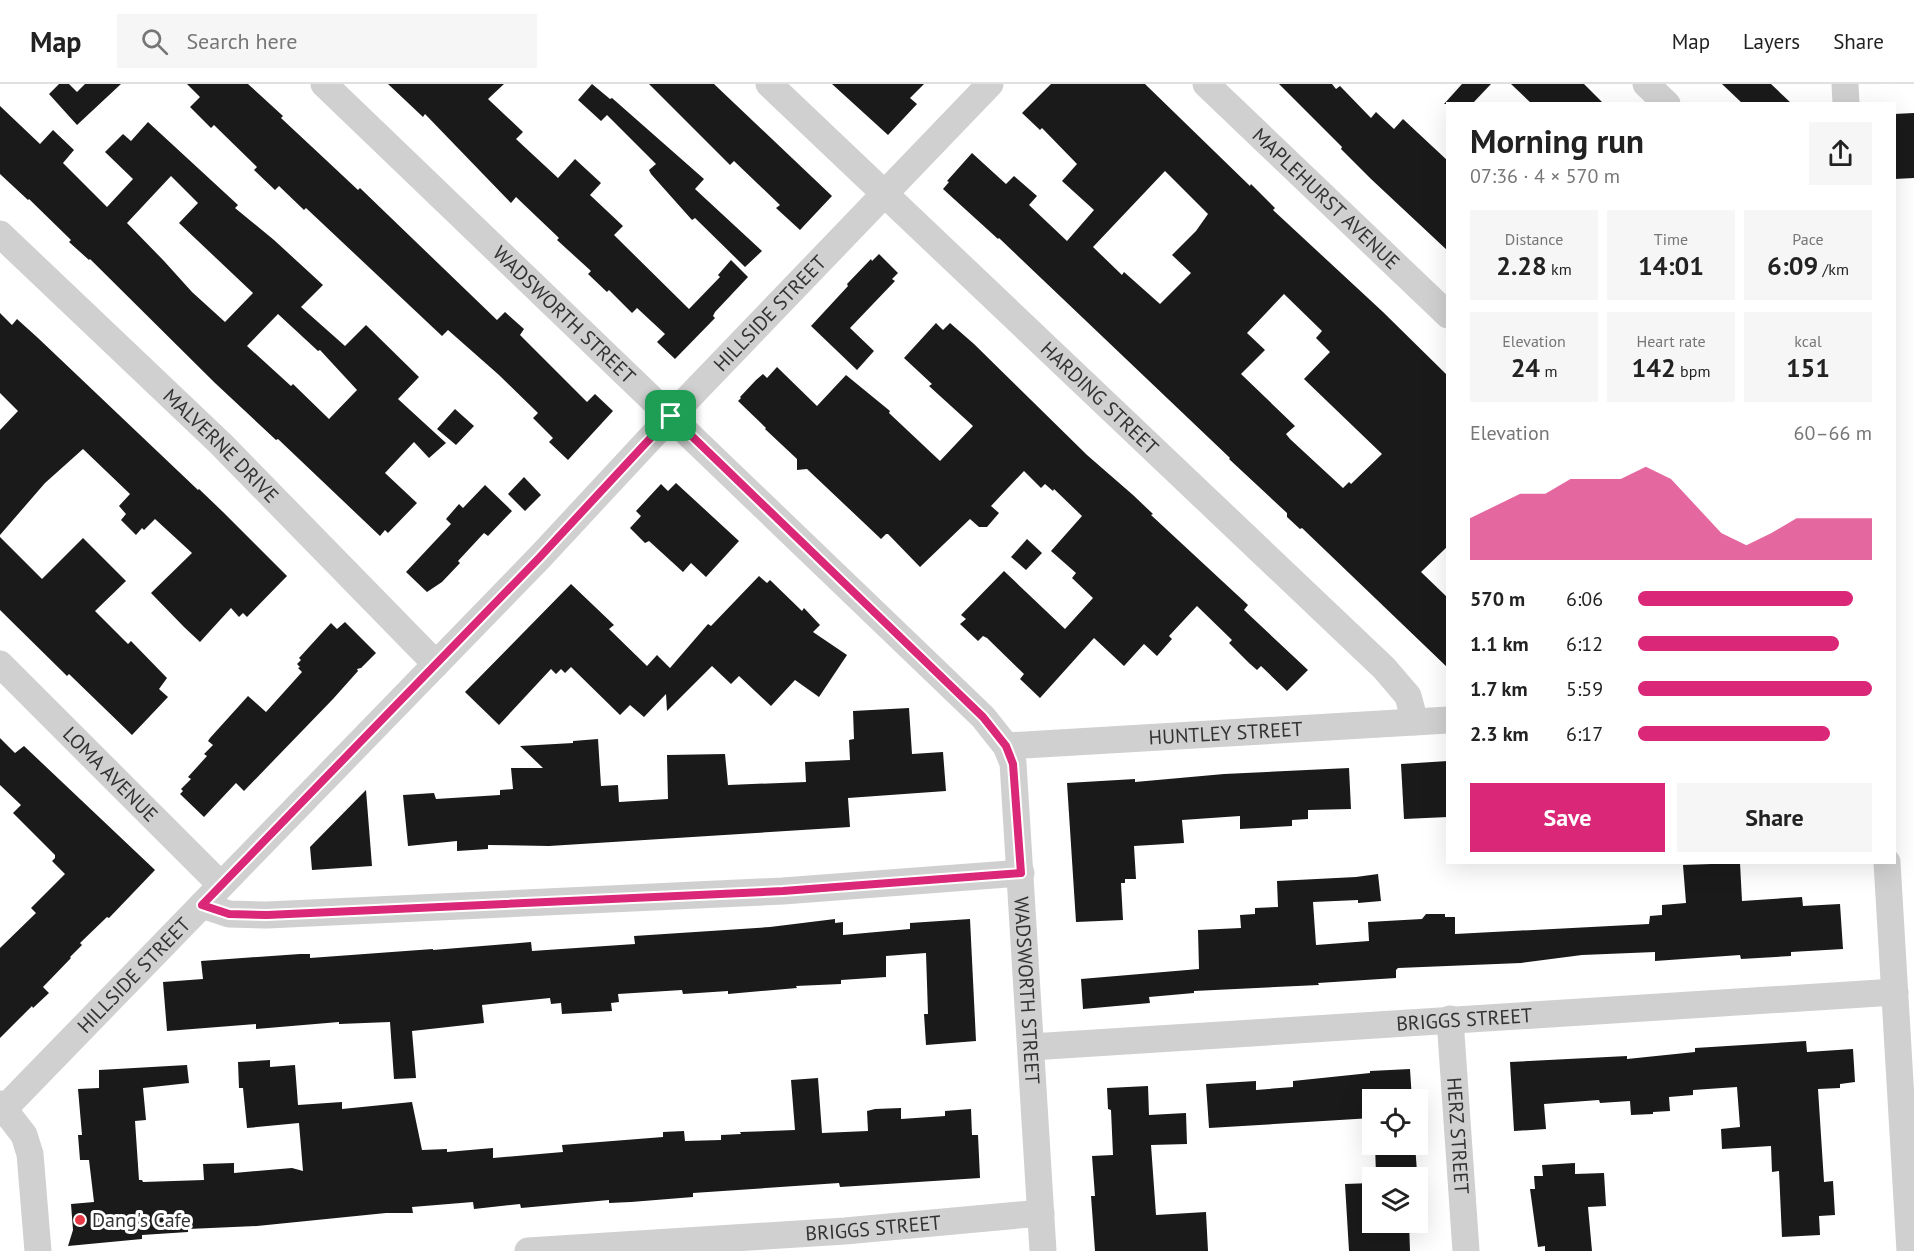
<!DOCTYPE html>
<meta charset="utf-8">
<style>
body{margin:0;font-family:"PT Sans",sans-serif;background:#f6f6f6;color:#222;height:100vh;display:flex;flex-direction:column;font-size:22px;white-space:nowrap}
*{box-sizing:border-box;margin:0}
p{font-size:20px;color:#767676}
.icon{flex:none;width:33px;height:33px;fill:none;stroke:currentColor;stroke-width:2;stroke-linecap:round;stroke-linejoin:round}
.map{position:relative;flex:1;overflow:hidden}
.sheet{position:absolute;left:1446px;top:18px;width:450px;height:762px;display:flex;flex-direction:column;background:#fff;border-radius:0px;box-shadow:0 6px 24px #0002}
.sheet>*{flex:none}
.tools{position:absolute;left:1362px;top:1005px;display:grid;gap:12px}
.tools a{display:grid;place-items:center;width:66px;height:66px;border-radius:0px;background:#fff;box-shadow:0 6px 24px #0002;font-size:30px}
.pin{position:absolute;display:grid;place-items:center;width:51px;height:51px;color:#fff;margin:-26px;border-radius:12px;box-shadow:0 3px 9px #0006}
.round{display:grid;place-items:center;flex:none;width:63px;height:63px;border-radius:0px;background:#f6f6f6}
.summary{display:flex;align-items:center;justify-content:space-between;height:102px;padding:0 24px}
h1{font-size:33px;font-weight:700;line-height:45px}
.metrics{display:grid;grid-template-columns:repeat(3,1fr);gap:9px;height:102px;padding:6px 24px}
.metrics div{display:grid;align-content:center;border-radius:0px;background:#f6f6f6;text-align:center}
.metrics b{font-size:26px;font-weight:700}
.metrics small{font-size:16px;font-weight:400}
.metrics p{font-size:16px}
.chart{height:168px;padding:12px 24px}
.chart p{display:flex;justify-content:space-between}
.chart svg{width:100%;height:108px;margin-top:6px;fill:#db2777;opacity:.7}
.primary-button{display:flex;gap:12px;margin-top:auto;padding:12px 24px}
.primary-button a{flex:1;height:69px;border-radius:0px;background:#db2777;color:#fff;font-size:24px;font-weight:700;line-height:69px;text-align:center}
.primary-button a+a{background:#f6f6f6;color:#222}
ul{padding:0 24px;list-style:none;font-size:20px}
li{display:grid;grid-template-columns:96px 72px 1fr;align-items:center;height:45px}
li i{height:15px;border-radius:8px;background:#db2777}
header{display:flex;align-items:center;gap:36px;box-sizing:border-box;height:84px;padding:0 30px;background:#fff;border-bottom:2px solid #e0e0e0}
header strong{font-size:28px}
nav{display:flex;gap:33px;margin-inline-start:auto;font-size:21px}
.search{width:420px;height:54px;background:#f6f6f6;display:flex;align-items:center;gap:15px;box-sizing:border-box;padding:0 21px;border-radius:0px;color:#767676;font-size:22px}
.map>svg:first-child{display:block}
.building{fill:#1a1a1a;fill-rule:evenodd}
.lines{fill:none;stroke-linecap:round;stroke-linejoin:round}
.minor{stroke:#d0d0d0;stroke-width:27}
.route-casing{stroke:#fff;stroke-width:12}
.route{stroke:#db2777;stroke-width:8}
.poi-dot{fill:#e63946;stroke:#fff;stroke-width:2}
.labels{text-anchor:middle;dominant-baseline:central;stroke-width:6;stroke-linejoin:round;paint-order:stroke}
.street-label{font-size:20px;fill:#333;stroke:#fff}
.poi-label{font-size:20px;fill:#333;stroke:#fff;text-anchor:start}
</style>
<header>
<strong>Map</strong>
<div class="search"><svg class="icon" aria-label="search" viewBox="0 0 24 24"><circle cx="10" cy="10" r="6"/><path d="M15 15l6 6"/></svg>Search here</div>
<nav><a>Map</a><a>Layers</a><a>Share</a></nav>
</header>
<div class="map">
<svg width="1914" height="1167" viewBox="0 0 1914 1167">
<rect width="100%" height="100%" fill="#fff"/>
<!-- building -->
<g class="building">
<path d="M 59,0 L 69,0 L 77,8 L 85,0 L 121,0 L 77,41 L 49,10 Z"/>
<path d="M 187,0 L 248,0 L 283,32 L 281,34 L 326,76 L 358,106 L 360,104 L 497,236 L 505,228 L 524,245 L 520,251 L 587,318 L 595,310 L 613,327 L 568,376 L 549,358 L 553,354 L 533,334 L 538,329 L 499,291 L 448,246 L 442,252 L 306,124 L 304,126 L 279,102 L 275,106 L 254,86 L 257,83 L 214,41 L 211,44 L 190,23 L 200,13 Z"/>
<path d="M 388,0 L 504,0 L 488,15 L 523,48 L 516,55 L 558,94 L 575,75 L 601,99 L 590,111 L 623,142 L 614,151 L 689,225 L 720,193 L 718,191 L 731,176 L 748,193 L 715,228 L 713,232 L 715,234 L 675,275 L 657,258 L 665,250 L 637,224 L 632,229 L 609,206 L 607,208 L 588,190 L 591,187 L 557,156 L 559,154 L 516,113 L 511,119 L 425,30 L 423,33 Z"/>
<path d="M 592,0 L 610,15 L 612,14 L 704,95 L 695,105 L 762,167 L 745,183 L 695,134 L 692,136 L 651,90 L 649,86 L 656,80 L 607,31 L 601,37 L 578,16 Z"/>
<path d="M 649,0 L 714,0 L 832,112 L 800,146 L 776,124 L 780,121 L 734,77 L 730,81 Z"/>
<path d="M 832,0 L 924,0 L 910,14 L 917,20 L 888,51 Z"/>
<path d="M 1051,0 L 1145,0 L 1250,102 L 1251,100 L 1275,124 L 1273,126 L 1383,228 L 1448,292 L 1448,462 L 1421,488 L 1448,514 L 1448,584 L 1302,444 L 1300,445 L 1287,433 L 1287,429 L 1229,375 L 1230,374 L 999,154 L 998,155 L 943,105 L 949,98 L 947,97 L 972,69 L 1006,100 L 1014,92 L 1037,112 L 1029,121 L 1067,157 L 1094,126 L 1062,97 L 1077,80 L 1042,44 L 1040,46 L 1022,29 ZM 1165,87 L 1208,130 L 1196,147 L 1172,171 L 1191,189 L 1160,220 L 1124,188 L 1122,191 L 1093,163 ZM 1284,210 L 1322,247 L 1316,254 L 1330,268 L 1304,295 L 1382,370 L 1351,400 L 1349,398 L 1343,404 L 1290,355 L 1286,350 L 1295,342 L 1241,290 L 1265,266 L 1247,249 Z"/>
<path d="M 1279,0 L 1332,0 L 1336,5 L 1340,2 L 1371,34 L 1376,28 L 1394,45 L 1403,35 L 1448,77 L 1448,167 L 1371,95 L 1341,65 L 1342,63 Z"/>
<path d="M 1462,0 L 1491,0 L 1472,20 L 1444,20 Z"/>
<path d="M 1511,0 L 1584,0 L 1604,20 L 1532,20 Z"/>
<path d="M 1722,0 L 1771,0 L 1792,20 L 1743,20 Z"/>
<path d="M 0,22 L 40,60 L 53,46 L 74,66 L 63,79 L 107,123 L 133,95 L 105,68 L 123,50 L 131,57 L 148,38 L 238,121 L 235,124 L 274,156 L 323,201 L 301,223 L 345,262 L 366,241 L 419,293 L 398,315 L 446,359 L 429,374 L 414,358 L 385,389 L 417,419 L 388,449 L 385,446 L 380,452 L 278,355 L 276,356 L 215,299 L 90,175 L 89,176 L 69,158 L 71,156 L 29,115 L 28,116 L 0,90 ZM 171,92 L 198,119 L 179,139 L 253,209 L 225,238 L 192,208 L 164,177 L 127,139 ZM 278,230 L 318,267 L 320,266 L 357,306 L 329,335 L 293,300 L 291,302 L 247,262 Z"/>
<path d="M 1914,29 L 1914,94 L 1894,95 L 1894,30 Z"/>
<path d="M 879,170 L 898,189 L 892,195 L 895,197 L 850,244 L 874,267 L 857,286 L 811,242 L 848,202 L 847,200 L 871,175 L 872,177 Z"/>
<path d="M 0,229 L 12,241 L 17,235 L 38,254 L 198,406 L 199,405 L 223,428 L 287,492 L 247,533 L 243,529 L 239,533 L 231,524 L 200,558 L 184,543 L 151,509 L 192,469 L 155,435 L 144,446 L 142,444 L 136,451 L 121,436 L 126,430 L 119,422 L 130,410 L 83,365 L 45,399 L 0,451 L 0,346 L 18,327 L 0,309 Z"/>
<path d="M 936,239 L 943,246 L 950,239 L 974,260 L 1087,371 L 1133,411 L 1153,430 L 1151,431 L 1248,521 L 1244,526 L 1308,586 L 1287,607 L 1261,582 L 1257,586 L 1249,579 L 1229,559 L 1232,556 L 1197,522 L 1169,552 L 1172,555 L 1157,572 L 1144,560 L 1124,582 L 1094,554 L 1040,614 L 1020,595 L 1024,590 L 987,554 L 983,552 L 978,557 L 960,540 L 966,535 L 961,531 L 1004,487 L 1065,545 L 1093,514 L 1072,494 L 1076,489 L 1051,467 L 1082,432 L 1054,405 L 1053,407 L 1045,400 L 1041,404 L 1024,387 L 991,422 L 999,429 L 987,443 L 979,443 L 970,435 L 920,483 L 888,450 L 886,450 L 881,455 L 807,385 L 797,386 L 797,375 L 765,345 L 766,344 L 738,317 L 741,314 L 740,313 L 756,296 L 763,290 L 767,294 L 777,283 L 817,322 L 846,291 L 890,327 L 889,329 L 940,377 L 973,342 L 929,302 L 932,300 L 904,274 Z"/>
<path d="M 455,325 L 474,342 L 456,361 L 437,345 Z"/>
<path d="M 524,393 L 541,411 L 525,427 L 508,410 Z"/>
<path d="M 676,399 L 739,457 L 706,493 L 691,479 L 683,488 L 649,457 L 645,459 L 630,444 L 641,432 L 636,427 L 661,400 L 668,407 Z"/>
<path d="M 485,401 L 512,427 L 488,452 L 484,449 L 458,477 L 460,479 L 442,498 L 427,508 L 406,488 L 451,440 L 446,435 L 459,420 L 463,424 Z"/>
<path d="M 0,453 L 42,495 L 83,454 L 126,497 L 95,527 L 128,560 L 131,557 L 167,594 L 159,605 L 168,613 L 132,651 L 69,590 L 67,592 L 0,526 Z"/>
<path d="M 1027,455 L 1042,469 L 1026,486 L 1011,473 Z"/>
<path d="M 759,492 L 767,499 L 770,496 L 802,527 L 804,524 L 820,541 L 813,548 L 847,571 L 819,613 L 795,596 L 771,622 L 739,592 L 731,600 L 712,582 L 667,627 L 666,610 L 644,633 L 630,621 L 620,631 L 571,583 L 565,589 L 561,585 L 556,590 L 551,585 L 499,641 L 465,608 L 571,500 L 614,541 L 609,545 L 647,582 L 657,571 L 670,584 L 708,540 L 711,542 Z"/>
<path d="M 345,538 L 376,569 L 361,584 L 357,585 L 358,587 L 333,615 L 244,707 L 236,699 L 204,733 L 180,710 L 183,707 L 181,705 L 191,695 L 188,693 L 207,672 L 204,670 L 213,661 L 208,657 L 210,654 L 248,612 L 266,628 L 302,588 L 298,584 L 300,583 L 297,580 L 301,576 L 299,574 L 331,539 L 337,545 Z"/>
<path d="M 909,624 L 912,670 L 943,668 L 946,707 L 848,714 L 850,743 L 549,762 L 488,761 L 488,765 L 457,767 L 457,757 L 408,762 L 403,711 L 434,709 L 436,715 L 500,711 L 500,706 L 513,705 L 511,684 L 543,684 L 520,662 L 573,659 L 573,657 L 598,655 L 601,702 L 618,701 L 619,718 L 668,715 L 667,671 L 725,670 L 728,701 L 806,698 L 805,678 L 850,676 L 849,656 L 854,655 L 853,627 Z"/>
<path d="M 0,654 L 15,669 L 24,662 L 155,786 L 109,834 L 107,833 L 80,859 L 82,861 L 70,873 L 71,874 L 43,903 L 49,909 L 33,924 L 32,922 L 0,954 L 0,864 L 36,829 L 31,824 L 65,790 L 52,777 L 55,774 L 55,771 L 13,729 L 21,721 L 0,701 Z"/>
<path d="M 1448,677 L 1448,733 L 1404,735 L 1401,680 Z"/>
<path d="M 1349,684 L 1351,725 L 1308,726 L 1308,735 L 1292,736 L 1292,742 L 1240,745 L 1240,732 L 1182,736 L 1184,759 L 1134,762 L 1136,795 L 1125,795 L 1125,799 L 1121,799 L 1123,836 L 1076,838 L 1067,699 L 1135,695 L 1135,698 L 1224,690 Z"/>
<path d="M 366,706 L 372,782 L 312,786 L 310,763 Z"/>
<path d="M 1740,779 L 1742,817 L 1802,813 L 1803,822 L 1840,820 L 1843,865 L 1791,868 L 1791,872 L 1741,875 L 1740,871 L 1655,877 L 1655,868 L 1582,871 L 1521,879 L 1398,884 L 1396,886 L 1396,894 L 1318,899 L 1319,901 L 1194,907 L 1194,909 L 1149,913 L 1150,919 L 1083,925 L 1081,895 L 1199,885 L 1198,846 L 1241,844 L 1240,831 L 1255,830 L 1255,824 L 1278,823 L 1277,797 L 1356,793 L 1378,790 L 1381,817 L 1358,819 L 1358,816 L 1313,818 L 1316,861 L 1369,857 L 1368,838 L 1422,835 L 1426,830 L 1445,830 L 1445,833 L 1455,833 L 1455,850 L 1649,840 L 1650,832 L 1662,831 L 1662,821 L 1686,819 L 1683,781 Z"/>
<path d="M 835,835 L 835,839 L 843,838 L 843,851 L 910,845 L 910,839 L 970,835 L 976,957 L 926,961 L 924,930 L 928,930 L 926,869 L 886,872 L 886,893 L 841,896 L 841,900 L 796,902 L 797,904 L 728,910 L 728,907 L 683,910 L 682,906 L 618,910 L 619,918 L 611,919 L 612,927 L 562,930 L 561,919 L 551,920 L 550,914 L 482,921 L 484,939 L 412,947 L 416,994 L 394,995 L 390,938 L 339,940 L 339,938 L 256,945 L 256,940 L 167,947 L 163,898 L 203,895 L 201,877 L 300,870 L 310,870 L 310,874 L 433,865 L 433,866 L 531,858 L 532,867 L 635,860 L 634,852 L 770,843 Z"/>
<path d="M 1806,957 L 1807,968 L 1853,965 L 1855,998 L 1840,1000 L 1840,1004 L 1818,1005 L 1824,1098 L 1833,1097 L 1835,1131 L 1819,1132 L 1820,1151 L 1782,1153 L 1779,1087 L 1772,1088 L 1771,1062 L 1722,1065 L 1721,1045 L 1740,1043 L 1737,1003 L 1693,1006 L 1693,1011 L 1669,1013 L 1670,1027 L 1653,1028 L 1653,1030 L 1631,1031 L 1630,1017 L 1600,1019 L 1599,1016 L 1544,1020 L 1546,1045 L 1514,1047 L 1510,978 L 1627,972 L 1627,975 L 1695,968 L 1695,964 Z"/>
<path d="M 270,976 L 270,983 L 295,981 L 298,1021 L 342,1018 L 342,1025 L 412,1018 L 422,1066 L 447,1065 L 447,1068 L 493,1064 L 493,1074 L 563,1068 L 562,1061 L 663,1053 L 663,1048 L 684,1047 L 685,1057 L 721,1056 L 721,1051 L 741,1050 L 740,1048 L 795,1046 L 791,996 L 818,994 L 822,1049 L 868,1047 L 867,1027 L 875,1025 L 901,1024 L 901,1035 L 945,1032 L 945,1027 L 971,1025 L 972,1051 L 978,1051 L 980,1094 L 840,1103 L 839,1099 L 693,1109 L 693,1113 L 631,1118 L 609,1119 L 609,1116 L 521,1124 L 520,1120 L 474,1125 L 473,1118 L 412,1123 L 413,1129 L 386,1129 L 257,1142 L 188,1145 L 188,1148 L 142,1151 L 142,1155 L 68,1162 L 73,1146 L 71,1120 L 94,1118 L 89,1076 L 80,1076 L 78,1051 L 82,1051 L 78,1005 L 99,1004 L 99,986 L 187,981 L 189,999 L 143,1004 L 146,1036 L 135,1037 L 139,1096 L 142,1096 L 143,1098 L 204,1096 L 203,1080 L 234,1079 L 234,1089 L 292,1084 L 303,1087 L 299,1039 L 247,1044 L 243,1004 L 239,1004 L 238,978 Z"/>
<path d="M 1410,985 L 1412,1016 L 1372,1016 L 1372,1034 L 1209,1044 L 1206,1000 L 1256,997 L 1256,1006 L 1293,1003 L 1293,997 L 1370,989 L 1370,987 Z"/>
<path d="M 1148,1002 L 1149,1031 L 1186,1029 L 1187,1060 L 1151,1061 L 1156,1131 L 1206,1128 L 1208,1167 L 1095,1167 L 1091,1112 L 1095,1112 L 1092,1072 L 1113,1071 L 1111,1026 L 1108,1025 L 1107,1004 Z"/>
<path d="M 1375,1060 L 1415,1060 L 1417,1088 L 1376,1091 Z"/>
<path d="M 1575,1079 L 1575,1090 L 1604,1089 L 1606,1122 L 1588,1123 L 1592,1167 L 1545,1167 L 1545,1162 L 1538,1163 L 1530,1105 L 1535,1105 L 1534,1092 L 1543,1092 L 1542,1081 Z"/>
<path d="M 1372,1099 L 1372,1138 L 1409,1138 L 1410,1167 L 1349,1167 L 1345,1100 Z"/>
</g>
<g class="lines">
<!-- minor -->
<g class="minor">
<path id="s1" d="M 324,0 L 983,633 L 1006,662 L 1013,679 L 1043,1167"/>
<path id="s2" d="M 769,0 L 1384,584 L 1408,612 L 1415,638"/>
<path id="s3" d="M 1206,0 L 1448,231"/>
<path d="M 1646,0 L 1667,20"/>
<path d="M 1845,0 L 1846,20"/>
<path id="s4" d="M 0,150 L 221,360 L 436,580"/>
<path id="s5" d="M 0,580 L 221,801"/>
<path id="s6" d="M 1006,662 L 1448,636"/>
<path d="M 1887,778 L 1910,1167"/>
<path d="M 202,821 L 229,830 L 267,831 L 783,807 L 1021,789"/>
<path id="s7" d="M 1450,935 L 1466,1167"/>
<path id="s8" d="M 1031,963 L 1895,908"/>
<path d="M 0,1020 L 24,1051 L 30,1070 L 38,1167"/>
<path id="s9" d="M 0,1029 L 539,474 L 671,332 L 990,0"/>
<path id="s10" d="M 528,1167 L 845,1147 L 1041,1129"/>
</g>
</g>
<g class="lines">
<defs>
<path id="route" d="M 671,332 L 983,633 L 1006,662 L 1013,680 L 1021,789 L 783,807 L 267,831 L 229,830 L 202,821 L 539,474 Z"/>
</defs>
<!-- route casing -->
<use href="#route" class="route-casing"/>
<!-- route -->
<use href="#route" class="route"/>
</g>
<!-- markers -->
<circle class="poi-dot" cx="80" cy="1136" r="6"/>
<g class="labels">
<!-- street labels -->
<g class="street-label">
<text stroke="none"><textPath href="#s3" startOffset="166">MAPLEHURST AVENUE</textPath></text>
<text stroke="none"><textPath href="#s9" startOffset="1110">HILLSIDE STREET</textPath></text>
<text stroke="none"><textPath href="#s1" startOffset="333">WADSWORTH STREET</textPath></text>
<text stroke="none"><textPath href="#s2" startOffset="456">HARDING STREET</textPath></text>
<text stroke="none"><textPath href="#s4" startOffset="306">MALVERNE DRIVE</textPath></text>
<text stroke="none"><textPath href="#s6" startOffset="220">HUNTLEY STREET</textPath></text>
<text stroke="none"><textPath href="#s5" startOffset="156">LOMA AVENUE</textPath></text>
<text stroke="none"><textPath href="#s9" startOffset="192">HILLSIDE STREET</textPath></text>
<text stroke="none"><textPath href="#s1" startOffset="1197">WADSWORTH STREET</textPath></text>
<text stroke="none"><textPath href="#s8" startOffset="434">BRIGGS STREET</textPath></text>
<text stroke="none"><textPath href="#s7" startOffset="117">HERZ STREET</textPath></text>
<text stroke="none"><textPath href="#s10" startOffset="346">BRIGGS STREET</textPath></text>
</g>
<!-- poi labels -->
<g class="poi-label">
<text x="92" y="1136">Dang's Cafe</text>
</g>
</g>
</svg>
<div class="tools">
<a><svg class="icon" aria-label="locate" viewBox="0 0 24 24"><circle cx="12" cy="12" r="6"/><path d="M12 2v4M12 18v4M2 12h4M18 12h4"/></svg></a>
<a><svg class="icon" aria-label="layers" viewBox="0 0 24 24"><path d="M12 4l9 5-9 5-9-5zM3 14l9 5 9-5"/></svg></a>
</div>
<div class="pin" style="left:671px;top:332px;background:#1e9e55"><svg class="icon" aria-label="arrive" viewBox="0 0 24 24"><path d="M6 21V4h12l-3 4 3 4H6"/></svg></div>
<section class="sheet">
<div class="summary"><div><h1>Morning run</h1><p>07:36 · 4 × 570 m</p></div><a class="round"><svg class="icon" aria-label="share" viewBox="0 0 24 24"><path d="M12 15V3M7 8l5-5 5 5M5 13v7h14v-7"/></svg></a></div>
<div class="metrics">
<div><p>Distance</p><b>2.28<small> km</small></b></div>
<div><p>Time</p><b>14:01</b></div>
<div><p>Pace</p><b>6:09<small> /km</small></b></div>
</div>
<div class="metrics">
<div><p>Elevation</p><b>24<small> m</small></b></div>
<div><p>Heart rate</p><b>142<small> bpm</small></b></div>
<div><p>kcal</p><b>151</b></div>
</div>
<div class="chart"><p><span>Elevation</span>60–66 m</p>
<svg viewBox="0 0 160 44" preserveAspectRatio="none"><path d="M0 44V27L10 22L20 17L30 17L40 11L50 11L60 11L70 6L80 11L90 22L100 33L110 38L120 33L130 27L140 27L150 27L160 27V44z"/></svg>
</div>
<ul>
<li><b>570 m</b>6:06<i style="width:92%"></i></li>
<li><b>1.1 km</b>6:12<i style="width:86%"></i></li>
<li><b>1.7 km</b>5:59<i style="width:100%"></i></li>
<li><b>2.3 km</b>6:17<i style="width:82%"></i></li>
</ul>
<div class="primary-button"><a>Save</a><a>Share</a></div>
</section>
</div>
